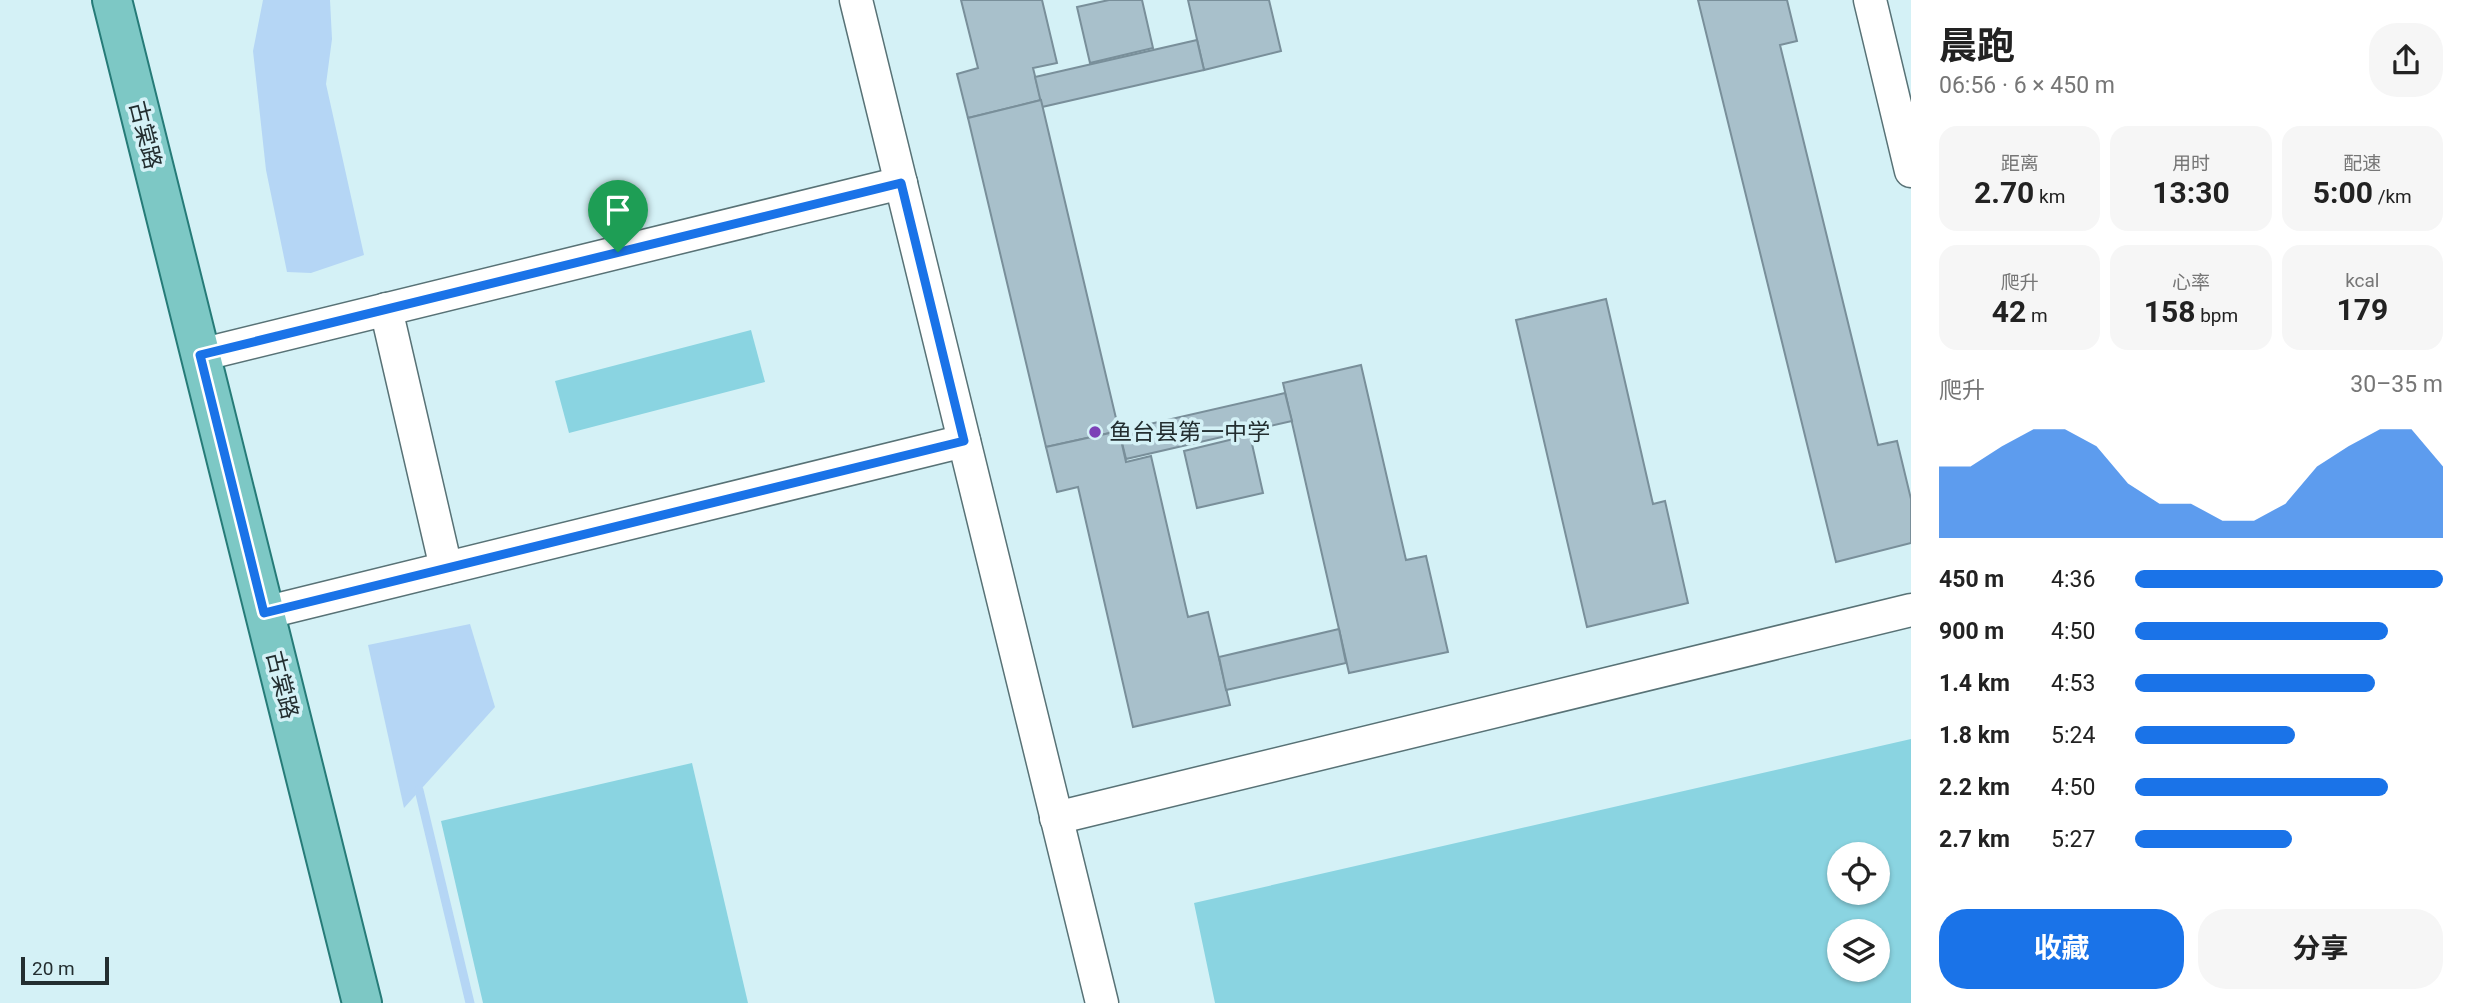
<!DOCTYPE html>
<html lang="zh">
<meta charset="utf-8">
<style>
body{margin:0;font-family:Roboto,"Noto Sans SC",sans-serif;background:#f6f6f6;color:#222;height:100vh;display:flex;flex-direction:column;font-size:26px;white-space:nowrap}
*{box-sizing:border-box;margin:0}
p{font-size:23px;color:#767676}
.icon{flex:none;width:38px;height:38px;fill:none;stroke:currentColor;stroke-width:2;stroke-linecap:round;stroke-linejoin:round}
.map{position:relative;flex:1;overflow:hidden}
.drawer{display:flex;flex-direction:column;background:#fff;width:560px}
.drawer>*{flex:none}
.buttons{position:absolute;left:1827px;top:842px;display:grid;gap:14px}
.buttons a{display:grid;place-items:center;width:63px;height:63px;border-radius:50%;background:#fff;box-shadow:0 2px 5px #0004;font-size:35px}
.scale{position:absolute;left:21px;bottom:18px;width:88px;box-sizing:border-box;padding-left:7px;border:4px solid #232e30;border-top:0;font-size:19px;line-height:24px;white-space:nowrap;color:#232e30;-webkit-text-stroke:5px #d4f1f6;paint-order:stroke}
.pin{position:absolute;display:grid;place-items:center;width:60px;height:60px;color:#fff;margin:-72px -30px;border-radius:50% 50% 50% 0;rotate:-45deg;box-shadow:0 0 7px #0007}
.pin .icon{rotate:45deg}
.round{display:grid;place-items:center;flex:none;width:74px;height:74px;border-radius:28px;background:#f6f6f6}
.headline{display:flex;align-items:center;justify-content:space-between;height:119px;padding:0 28px}
h1{font-size:38px;font-weight:700;line-height:52px}
.stats{display:grid;grid-template-columns:repeat(3,1fr);gap:10px;height:119px;padding:7px 28px}
.stats div{display:grid;align-content:center;border-radius:18px;background:#f6f6f6;text-align:center}
.stats b{font-size:30px;font-weight:700}
.stats small{font-size:19px;font-weight:400}
.stats p{font-size:19px}
.chart{height:196px;padding:14px 28px}
.chart p{display:flex;justify-content:space-between}
.chart svg{width:100%;height:126px;margin-top:7px;fill:#1a73e8;opacity:.7}
.button{display:flex;gap:14px;margin-top:auto;padding:14px 28px}
.button a{flex:1;height:80px;border-radius:28px;background:#1a73e8;color:#fff;font-size:28px;font-weight:700;line-height:80px;text-align:center}
.button a+a{background:#f6f6f6;color:#222}
ul{padding:0 28px;list-style:none;font-size:23px}
li{display:grid;grid-template-columns:112px 84px 1fr;align-items:center;height:52px}
li i{height:18px;border-radius:9px;background:#1a73e8}
main{display:flex;flex:1;min-height:0}
.map>svg:first-child{display:block}
.green{fill:#8ad4e1;fill-rule:evenodd}
.water{fill:#b5d6f5}
.lines{fill:none;stroke-linecap:round;stroke-linejoin:round}
.stream{stroke:#b5d6f5;stroke-width:9}
.building{fill:#a8c0cb;stroke:#798f9a;stroke-width:2}
.minor-casing{stroke:#587276;stroke-width:35}
.major-casing{stroke:#267b78;stroke-width:42}
.minor{stroke:#fff;stroke-width:32}
.major{stroke:#7dc8c5;stroke-width:38}
.route-casing{stroke:#fff;stroke-width:14}
.route{stroke:#1a73e8;stroke-width:9}
.poi-dot{fill:#7c41b7;stroke:#d4f1f6;stroke-width:2.5}
.labels{text-anchor:middle;dominant-baseline:central;stroke-width:7;stroke-linejoin:round;paint-order:stroke}
.street-label{font-size:23px;fill:#232e30;stroke:#d4f1f6}
.poi-label{font-size:23px;fill:#232e30;stroke:#d4f1f6;text-anchor:start}
</style>
<main>
<div class="map">
<svg width="1911" height="1003" viewBox="0 0 1911 1003">
<rect width="100%" height="100%" fill="#d4f1f6"/>
<!-- green -->
<g class="green">
<path d="M 751,330 L 765,382 L 569,433 L 555,381 Z"/>
<path d="M 1911,739 L 1911,1003 L 1215,1003 L 1194,903 ZM 1878,854 L 1878,892 L 1839,892 L 1839,854 ZM 1878,931 L 1878,970 L 1839,970 L 1839,931 Z"/>
<path d="M 692,763 L 748,1003 L 483,1003 L 441,821 Z"/>
</g>
<!-- water -->
<g class="water">
<path d="M 263,0 L 330,0 L 332,39 L 326,84 L 364,255 L 311,273 L 287,272 L 266,170 L 253,51 Z"/>
<path d="M 470,624 L 495,707 L 404,808 L 368,645 Z"/>
</g>
<g class="lines">
<!-- stream -->
<path class="stream" d="M 419,790 L 470,1003"/>
</g>
<!-- building -->
<g class="building">
<path d="M 961,0 L 1042,0 L 1057,63 L 1033,68 L 1041,100 L 968,118 L 957,74 L 978,68 Z"/>
<path d="M 1109,0 L 1142,0 L 1153,48 L 1090,63 L 1077,7 Z"/>
<path d="M 1188,0 L 1269,0 L 1281,51 L 1204,70 Z"/>
<path d="M 1698,0 L 1787,0 L 1797,41 L 1780,45 L 1878,445 L 1897,441 L 1911,499 L 1911,543 L 1836,562 Z"/>
<path d="M 1197,40 L 1204,70 L 1042,107 L 1035,77 Z"/>
<path d="M 1041,100 L 1119,431 L 1046,447 L 968,118 Z"/>
<path d="M 1606,299 L 1653,504 L 1665,501 L 1688,603 L 1587,627 L 1516,320 Z"/>
<path d="M 1361,365 L 1406,560 L 1426,556 L 1448,652 L 1349,673 L 1283,383 Z"/>
<path d="M 1285,393 L 1292,421 L 1126,459 L 1119,431 Z"/>
<path d="M 1119,431 L 1126,462 L 1151,456 L 1188,617 L 1208,612 L 1230,705 L 1133,727 L 1078,487 L 1057,492 L 1046,447 Z"/>
<path d="M 1250,435 L 1263,493 L 1197,508 L 1184,451 Z"/>
<path d="M 1339,629 L 1346,663 L 1226,690 L 1219,657 Z"/>
</g>
<g class="lines">
<defs>
<g id="minor">
<path d="M 856,0 L 1102,1003"/>
<path d="M 1870,0 L 1911,171"/>
<path d="M 386,309 L 446,568"/>
<path d="M 200,355 L 901,183"/>
<path d="M 264,613 L 964,441"/>
<path d="M 1056,818 L 1911,610"/>
</g>
<path id="major" d="M 112,0 L 362,1003"/>
</defs>
<!-- minor casing -->
<use href="#minor" class="minor-casing"/>
<!-- major casing -->
<use href="#major" class="major-casing"/>
<!-- minor -->
<use href="#minor" class="minor"/>
<!-- major -->
<use href="#major" class="major"/>
</g>
<g class="lines">
<defs>
<path id="route" d="M 901,183 L 964,441 L 264,613 L 200,355 Z"/>
</defs>
<!-- route casing -->
<use href="#route" class="route-casing"/>
<!-- route -->
<use href="#route" class="route"/>
</g>
<!-- markers -->
<circle class="poi-dot" cx="1095" cy="432" r="7"/>
<g class="labels">
<!-- street labels -->
<g class="street-label">
<text transform="translate(145 135) rotate(76)">古棠路</text>
<text transform="translate(282 685) rotate(76)">古棠路</text>
</g>
<!-- poi labels -->
<g class="poi-label">
<text x="1109" y="432">鱼台县第一中学</text>
</g>
</g>
</svg>
<div class="buttons">
<a><svg class="icon" aria-label="locate" viewBox="0 0 24 24"><circle cx="12" cy="12" r="6"/><path d="M12 2v4M12 18v4M2 12h4M18 12h4"/></svg></a>
<a><svg class="icon" aria-label="layers" viewBox="0 0 24 24"><path d="M12 4l9 5-9 5-9-5zM3 14l9 5 9-5"/></svg></a>
</div>
<div class="scale">20 m</div>
<div class="pin" style="left:618px;top:252px;background:#1e9e55"><svg class="icon" aria-label="arrive" viewBox="0 0 24 24"><path d="M6 21V4h12l-3 4 3 4H6"/></svg></div>
</div>
<section class="drawer">
<div class="headline"><div><h1>晨跑</h1><p>06:56 · 6 × 450 m</p></div><a class="round"><svg class="icon" aria-label="share" viewBox="0 0 24 24"><path d="M12 15V3M7 8l5-5 5 5M5 13v7h14v-7"/></svg></a></div>
<div class="stats">
<div><p>距离</p><b>2.70<small> km</small></b></div>
<div><p>用时</p><b>13:30</b></div>
<div><p>配速</p><b>5:00<small> /km</small></b></div>
</div>
<div class="stats">
<div><p>爬升</p><b>42<small> m</small></b></div>
<div><p>心率</p><b>158<small> bpm</small></b></div>
<div><p>kcal</p><b>179</b></div>
</div>
<div class="chart"><p><span>爬升</span>30–35 m</p>
<svg viewBox="0 0 160 44" preserveAspectRatio="none"><path d="M0 44V19L10 19L20 12L30 6L40 6L50 12L60 25L70 32L80 32L90 38L100 38L110 32L120 19L130 12L140 6L150 6L160 19V44z"/></svg>
</div>
<ul>
<li><b>450 m</b>4:36<i style="width:100%"></i></li>
<li><b>900 m</b>4:50<i style="width:82%"></i></li>
<li><b>1.4 km</b>4:53<i style="width:78%"></i></li>
<li><b>1.8 km</b>5:24<i style="width:52%"></i></li>
<li><b>2.2 km</b>4:50<i style="width:82%"></i></li>
<li><b>2.7 km</b>5:27<i style="width:51%"></i></li>
</ul>
<div class="button"><a>收藏</a><a>分享</a></div>
</section>
</main>
